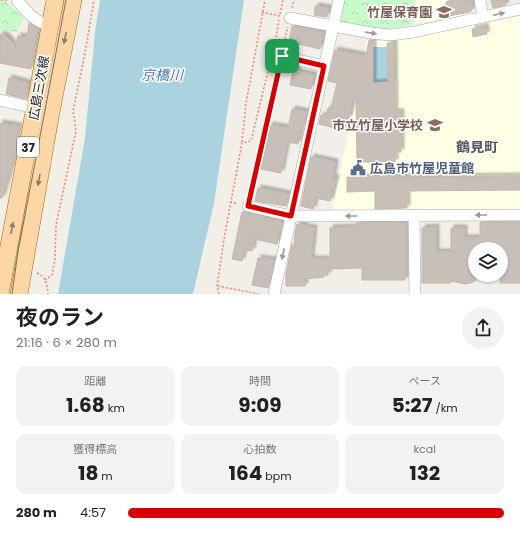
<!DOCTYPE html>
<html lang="ja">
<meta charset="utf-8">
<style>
body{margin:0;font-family:Poppins,"Noto Sans JP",sans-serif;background:#f2f2f2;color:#222;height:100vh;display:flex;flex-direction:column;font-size:15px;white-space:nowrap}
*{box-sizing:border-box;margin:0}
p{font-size:13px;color:#767676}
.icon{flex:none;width:22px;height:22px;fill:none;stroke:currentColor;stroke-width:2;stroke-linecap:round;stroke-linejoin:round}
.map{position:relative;height:294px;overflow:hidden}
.drawer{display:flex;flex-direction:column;background:#fff;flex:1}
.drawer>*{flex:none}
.controls{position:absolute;left:468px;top:242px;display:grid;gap:8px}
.controls a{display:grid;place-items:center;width:40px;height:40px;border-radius:50%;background:#fff;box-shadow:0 1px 3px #0004;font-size:20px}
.pin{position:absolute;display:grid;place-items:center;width:34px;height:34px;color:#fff;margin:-17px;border-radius:8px;box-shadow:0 2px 6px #0006}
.round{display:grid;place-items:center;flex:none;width:42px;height:42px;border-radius:21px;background:#f2f2f2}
.headline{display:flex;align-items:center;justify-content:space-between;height:68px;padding:0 16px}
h1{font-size:22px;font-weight:700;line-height:30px}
.stats{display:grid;grid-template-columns:repeat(3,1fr);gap:6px;height:68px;padding:4px 16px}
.stats div{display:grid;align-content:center;border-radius:10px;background:#f2f2f2;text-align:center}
.stats b{font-size:20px;font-weight:700}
.stats small{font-size:11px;font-weight:400}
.stats p{font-size:11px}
ul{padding:0 16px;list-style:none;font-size:13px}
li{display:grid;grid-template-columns:64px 48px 1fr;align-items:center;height:30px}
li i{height:10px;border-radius:5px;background:#d40000}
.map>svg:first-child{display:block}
.education{fill:#ffffe5}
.park{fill:url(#park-crowns)}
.water{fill:#aad3df}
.building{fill:#c7bfb8;stroke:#c4b6ab;filter:url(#shadow)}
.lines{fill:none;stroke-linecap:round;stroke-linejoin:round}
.minor-casing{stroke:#a9a9a9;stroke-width:12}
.primary-casing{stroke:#a06b00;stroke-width:18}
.path{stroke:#fa8072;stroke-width:1.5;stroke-dasharray:2 2;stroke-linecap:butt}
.minor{stroke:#fff;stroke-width:11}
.primary{stroke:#fcd6a4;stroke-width:17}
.tram{stroke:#707070;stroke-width:1}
.oneway{fill:#9c9c9c}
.oneway2{fill:#8f7c63}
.route-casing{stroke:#fff;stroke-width:8}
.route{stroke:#d40000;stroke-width:5}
.labels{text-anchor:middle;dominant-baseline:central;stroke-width:3;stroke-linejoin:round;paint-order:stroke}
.shield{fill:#fff;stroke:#646464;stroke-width:1}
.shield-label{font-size:12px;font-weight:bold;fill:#222}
.education-label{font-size:13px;font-weight:bold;fill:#785e54;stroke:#fff;text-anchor:end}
.street-label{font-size:13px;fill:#222;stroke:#fff}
.service-label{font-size:13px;font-weight:bold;fill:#4e5e75;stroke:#fff;text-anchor:start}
.water-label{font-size:14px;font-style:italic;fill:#4a7aab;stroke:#fff}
.neighbourhood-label{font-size:14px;font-weight:bold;fill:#555;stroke:#fff}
</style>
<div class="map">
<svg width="520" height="294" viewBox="0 0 520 294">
<defs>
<pattern id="park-crowns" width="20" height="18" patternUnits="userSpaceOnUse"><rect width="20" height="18" fill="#c8facc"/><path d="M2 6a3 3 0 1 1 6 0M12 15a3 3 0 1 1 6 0" fill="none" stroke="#acd6af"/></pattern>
<filter id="shadow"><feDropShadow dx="3" dy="-3" stdDeviation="1" flood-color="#0004"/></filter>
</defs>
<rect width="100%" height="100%" fill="#f2efe9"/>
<!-- education -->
<g class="education">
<path d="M 416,0 L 472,0 L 474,10 L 472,14 L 414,24 Z"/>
<path d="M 520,16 L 520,209 L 332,211 L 367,40 L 384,41 L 405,38 Z"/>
</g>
<!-- park -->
<g class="park">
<path d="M 0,0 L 4,0 L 24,17 L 17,32 L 0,30 Z"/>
<path d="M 344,0 L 415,0 L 413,24 L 387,29 L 366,27 L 339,21 Z"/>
</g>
<!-- water -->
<g class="water">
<path d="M 100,0 L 244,0 L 214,203 L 193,294 L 58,294 L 85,138 L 95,32 Z"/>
<path d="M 373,47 L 387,47 L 388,82 L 366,83 L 373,69 Z"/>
</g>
<!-- building -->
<g class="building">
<path d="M 452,0 L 472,0 L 473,8 L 470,12 L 449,16 L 446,2 Z"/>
<path d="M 491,0 L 505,0 L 506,5 L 493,8 Z"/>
<path d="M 315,6 L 329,8 L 327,17 L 314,15 Z"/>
<path d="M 29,23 L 38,29 L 31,69 L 0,63 L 0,34 L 6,36 L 15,46 L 18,36 L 27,37 Z"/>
<path d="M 292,26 L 323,32 L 320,49 L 289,42 Z"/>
<path d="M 485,26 L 487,34 L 473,37 L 472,29 Z"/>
<path d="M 369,40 L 373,40 L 373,83 L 388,82 L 387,43 L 394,43 L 395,112 L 401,112 L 401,152 L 395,152 L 395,162 L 357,162 L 356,101 L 353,100 L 349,118 L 346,118 L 343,130 L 319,124 L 321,115 L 326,116 L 328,108 L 331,108 L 337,83 L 328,81 L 335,50 L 366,56 Z"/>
<path d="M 282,64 L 297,67 L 296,71 L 281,68 Z"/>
<path d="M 293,71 L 314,75 L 311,89 L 290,85 Z"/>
<path d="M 9,78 L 28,83 L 26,99 L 6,94 Z"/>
<path d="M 292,109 L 307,112 L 303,128 L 301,128 L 298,144 L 287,142 L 281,173 L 260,169 L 270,125 L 288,128 Z"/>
<path d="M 0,123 L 19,126 L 16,139 L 18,139 L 12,164 L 2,198 L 0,198 Z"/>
<path d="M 311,157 L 335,162 L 333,178 L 336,178 L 330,201 L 316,198 L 313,209 L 301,206 Z"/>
<path d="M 520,176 L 520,190 L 407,191 L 407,208 L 375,209 L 375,191 L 347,192 L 347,177 Z"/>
<path d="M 258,188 L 289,194 L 286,206 L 255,201 Z"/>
<path d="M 242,212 L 281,221 L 282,223 L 282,227 L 280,227 L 277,244 L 254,239 L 252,251 L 244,250 L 242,261 L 232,259 Z"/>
<path d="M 405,222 L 405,280 L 362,280 L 362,268 L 328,269 L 328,275 L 324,275 L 324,277 L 305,279 L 305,286 L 286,286 L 286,274 L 292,244 L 294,249 L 295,233 L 297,224 L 305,225 L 305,227 L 314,228 L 311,259 L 330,259 L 330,228 L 356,227 L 356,223 Z"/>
<path d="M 480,222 L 520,222 L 520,283 L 500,283 L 501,248 L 479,248 L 479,249 L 475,249 L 475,281 L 471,283 L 465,284 L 451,281 L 451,283 L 422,283 L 422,228 L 436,227 L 436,252 L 451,252 L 451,228 L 464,228 L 464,238 L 480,238 Z"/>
<path d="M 258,258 L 274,260 L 268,288 L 252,285 Z"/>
</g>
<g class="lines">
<defs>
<g id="minor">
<path d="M 17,0 C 26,11 35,22 50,26"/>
<path d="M 480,0 L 483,17"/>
<path d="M 290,18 L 371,33 L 390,35 L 414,32 L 520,9"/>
<path d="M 281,56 L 324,66"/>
<path d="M 0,100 L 35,108"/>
<path d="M 248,206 L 291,216 L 520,215"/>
<path d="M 414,215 L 415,294"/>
<path d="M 274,294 L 339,0"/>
</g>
<g id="primary">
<path d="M 0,294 L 55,0"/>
<path d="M 19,294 L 51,112 L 73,0"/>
</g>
</defs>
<!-- minor casing -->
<use href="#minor" class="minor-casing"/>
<!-- primary casing -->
<use href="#primary" class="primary-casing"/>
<!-- path -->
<g class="path">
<path d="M 1,0 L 7,0"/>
<path d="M 292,8 L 294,0"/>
<path d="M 262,12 L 280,16"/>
<path d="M 280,14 L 283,0"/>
<path d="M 283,47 L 288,27"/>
<path d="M 274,49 L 279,20"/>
<path d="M 242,142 L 246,103 L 265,0"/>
<path d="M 251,195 L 279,66"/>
<path d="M 230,202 L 238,204"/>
<path d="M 37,273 C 46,277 47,284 48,294"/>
<path d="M 45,280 L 52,275 L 55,259 L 56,225 L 76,131 L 73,111 L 85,53 L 94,0"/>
<path d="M 218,286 L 259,294"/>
<path d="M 219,294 L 217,286 L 224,239 L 242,143 L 251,141 L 271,59"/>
</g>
<!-- minor -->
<use href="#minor" class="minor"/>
<!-- primary -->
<use href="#primary" class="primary"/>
<!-- tram -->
<path class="tram" d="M 12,294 L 18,252 L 66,0"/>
</g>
<!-- one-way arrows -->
<defs><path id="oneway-solid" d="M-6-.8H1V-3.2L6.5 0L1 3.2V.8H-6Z"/></defs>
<g class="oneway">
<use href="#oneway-solid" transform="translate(499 14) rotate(-13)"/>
<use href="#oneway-solid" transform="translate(371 33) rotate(8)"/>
<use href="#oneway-solid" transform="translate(481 215) rotate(180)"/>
<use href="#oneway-solid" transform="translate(351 216) rotate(180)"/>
<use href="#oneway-solid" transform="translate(283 254) rotate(102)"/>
</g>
<g class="oneway2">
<use href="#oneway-solid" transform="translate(65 38) rotate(101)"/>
<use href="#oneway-solid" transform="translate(39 180) rotate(100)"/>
<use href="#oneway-solid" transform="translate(12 228) rotate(-79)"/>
</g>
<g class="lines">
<defs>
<path id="route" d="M 282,56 L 324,66 L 291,216 L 248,206 Z"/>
</defs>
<!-- route casing -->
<use href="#route" class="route-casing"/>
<!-- route -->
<use href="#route" class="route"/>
</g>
<!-- icons -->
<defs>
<symbol id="school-bare" viewBox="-9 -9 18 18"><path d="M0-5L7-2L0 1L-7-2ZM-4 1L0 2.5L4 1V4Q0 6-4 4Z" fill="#8d6e63" stroke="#fff" stroke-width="2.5" paint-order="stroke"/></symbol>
<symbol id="civic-bare" viewBox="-9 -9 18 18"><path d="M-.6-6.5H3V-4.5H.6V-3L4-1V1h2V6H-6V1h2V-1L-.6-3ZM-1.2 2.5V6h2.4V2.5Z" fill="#5c6f8a" stroke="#fff" stroke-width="2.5" paint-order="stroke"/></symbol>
</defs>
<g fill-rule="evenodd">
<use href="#school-bare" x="433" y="1" width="22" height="22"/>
<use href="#school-bare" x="424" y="114" width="22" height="22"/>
<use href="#civic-bare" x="347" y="157" width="22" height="22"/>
</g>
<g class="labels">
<!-- shield labels -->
<rect class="shield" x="17" y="137" width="22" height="20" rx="3"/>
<g class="shield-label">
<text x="28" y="147">37</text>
</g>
<!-- education labels -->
<g class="education-label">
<text x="432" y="12">竹屋保育園</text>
<text x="423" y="125">市立竹屋小学校</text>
</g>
<!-- street labels -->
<g class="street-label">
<text transform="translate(39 88) rotate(-80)">広島三次線</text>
</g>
<!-- service labels -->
<g class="service-label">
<text x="370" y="168">広島市竹屋児童館</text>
</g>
<!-- water labels -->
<g class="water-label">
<text x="162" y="75">京橋川</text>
</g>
<!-- neighbourhood labels -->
<g class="neighbourhood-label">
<text x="477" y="147">鶴見町</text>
</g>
</g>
</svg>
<div class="controls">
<a><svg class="icon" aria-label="layers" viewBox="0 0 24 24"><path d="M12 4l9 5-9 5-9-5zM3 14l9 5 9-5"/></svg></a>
</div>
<div class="pin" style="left:282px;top:56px;background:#1e9e55"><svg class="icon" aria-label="arrive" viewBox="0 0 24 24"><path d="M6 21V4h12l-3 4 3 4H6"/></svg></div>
</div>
<section class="drawer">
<div class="headline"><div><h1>夜のラン</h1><p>21:16 · 6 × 280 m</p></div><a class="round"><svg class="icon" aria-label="share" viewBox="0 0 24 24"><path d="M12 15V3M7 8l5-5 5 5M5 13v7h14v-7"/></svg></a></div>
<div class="stats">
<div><p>距離</p><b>1.68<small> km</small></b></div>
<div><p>時間</p><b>9:09</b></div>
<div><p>ペース</p><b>5:27<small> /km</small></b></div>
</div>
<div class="stats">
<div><p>獲得標高</p><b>18<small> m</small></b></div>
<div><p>心拍数</p><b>164<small> bpm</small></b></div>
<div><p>kcal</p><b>132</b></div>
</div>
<ul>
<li><b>280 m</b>4:57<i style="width:100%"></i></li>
</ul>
</section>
